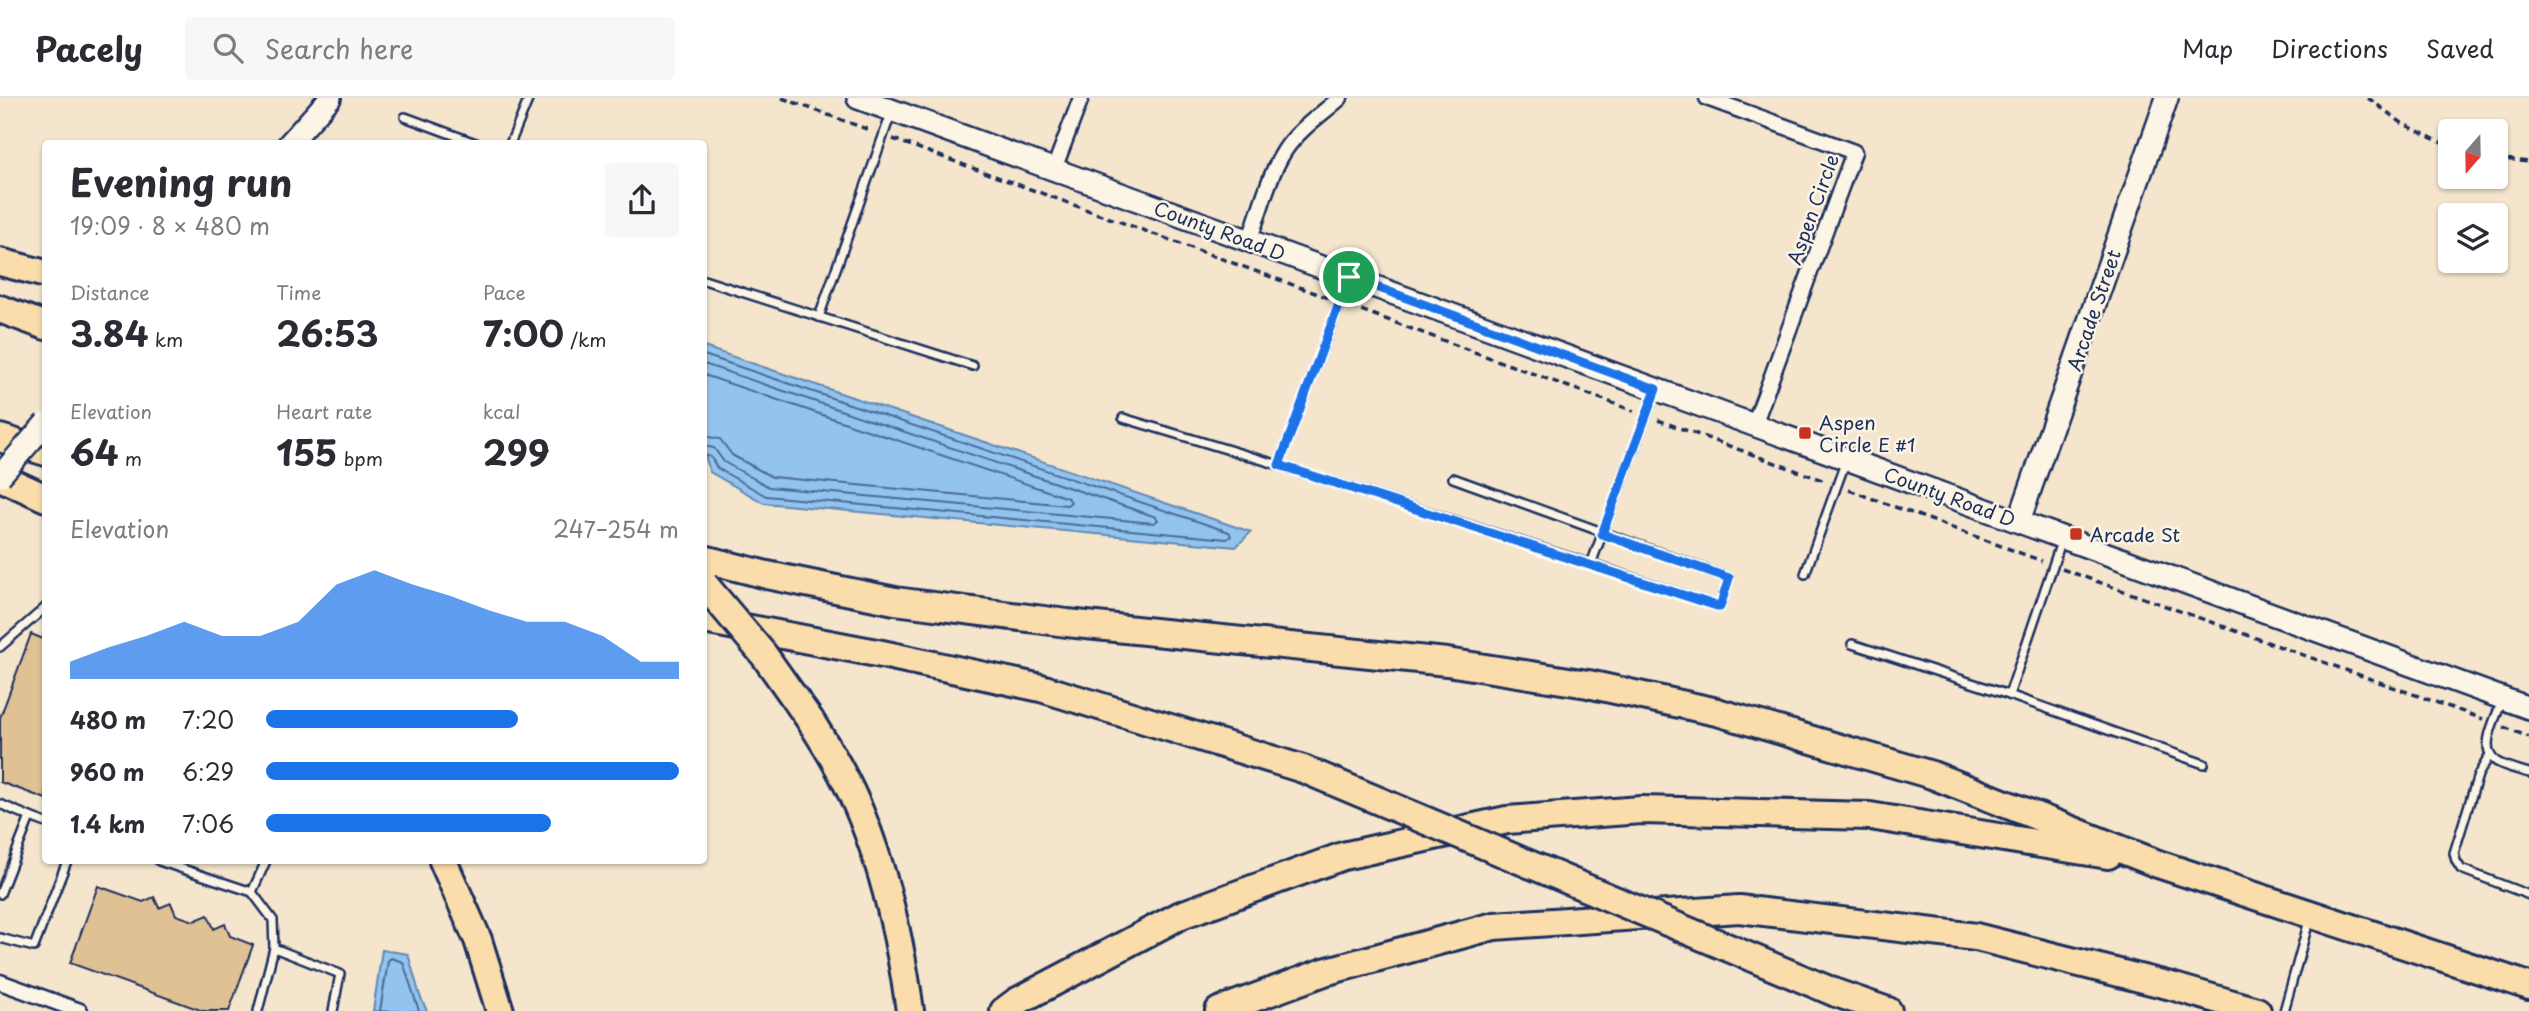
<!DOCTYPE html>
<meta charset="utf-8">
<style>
body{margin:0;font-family:"Playpen Sans",sans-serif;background:#f7f7f7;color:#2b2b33;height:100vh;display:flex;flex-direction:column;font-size:26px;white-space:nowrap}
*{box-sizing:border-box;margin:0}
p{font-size:23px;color:#7c7c81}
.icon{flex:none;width:38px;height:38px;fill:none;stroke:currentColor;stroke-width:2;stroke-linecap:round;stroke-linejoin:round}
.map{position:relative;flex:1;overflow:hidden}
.panel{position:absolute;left:42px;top:42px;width:665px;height:724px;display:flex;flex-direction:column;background:#fff;border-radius:7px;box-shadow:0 2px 5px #0004}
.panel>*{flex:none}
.needle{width:46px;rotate:200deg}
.tools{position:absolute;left:2438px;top:21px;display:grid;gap:14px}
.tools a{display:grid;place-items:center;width:70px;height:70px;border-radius:7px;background:#fff;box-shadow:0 2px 5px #0004;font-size:35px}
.pin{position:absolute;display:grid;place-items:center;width:60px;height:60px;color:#fff;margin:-30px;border:4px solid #fff;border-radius:50%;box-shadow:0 2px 7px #0007}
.round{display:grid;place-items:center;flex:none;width:74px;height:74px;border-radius:7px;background:#f7f7f7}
.summary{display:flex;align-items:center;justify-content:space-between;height:119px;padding:0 28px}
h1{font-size:38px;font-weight:700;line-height:52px}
.metrics{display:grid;grid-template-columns:repeat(3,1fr);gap:10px;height:119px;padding:7px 28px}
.metrics div{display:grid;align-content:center}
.metrics b{font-size:35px;font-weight:700}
.metrics small{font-size:19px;font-weight:400}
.metrics p{font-size:19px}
.chart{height:196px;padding:14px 28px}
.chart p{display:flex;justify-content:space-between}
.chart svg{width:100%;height:126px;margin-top:7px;fill:#1a73e8;opacity:.7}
ul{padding:0 28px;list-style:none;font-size:23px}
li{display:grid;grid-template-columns:112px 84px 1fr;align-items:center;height:52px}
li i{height:18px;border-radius:9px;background:#1a73e8}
header{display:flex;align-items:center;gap:42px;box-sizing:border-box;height:98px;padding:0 35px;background:#fff;border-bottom:2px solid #e1e1e2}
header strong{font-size:33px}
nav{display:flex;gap:38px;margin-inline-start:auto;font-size:24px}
.search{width:490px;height:63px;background:#f7f7f7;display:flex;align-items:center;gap:18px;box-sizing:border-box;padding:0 24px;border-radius:7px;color:#7c7c81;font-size:26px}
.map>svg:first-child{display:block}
.water{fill:#92c4ee;stroke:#6288b4;stroke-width:2}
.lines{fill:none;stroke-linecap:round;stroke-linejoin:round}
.shore{stroke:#4b6b98;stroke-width:2}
.building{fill:#e0c193;stroke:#1b2f5e;stroke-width:2}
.lane-casing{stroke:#1b2f5e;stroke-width:12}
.street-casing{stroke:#1b2f5e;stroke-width:19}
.secondary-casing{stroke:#1b2f5e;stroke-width:26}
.highway-casing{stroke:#1b2f5e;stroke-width:32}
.path{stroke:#1b2f5e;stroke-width:3.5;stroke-dasharray:7 5;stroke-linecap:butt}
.lane{stroke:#fcf5e5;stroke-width:7}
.street{stroke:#fcf5e5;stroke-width:14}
.secondary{stroke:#fcf5e5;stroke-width:21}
.highway{stroke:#faddab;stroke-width:26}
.secondary-bridge-casing{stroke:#1b2f5e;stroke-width:26;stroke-linecap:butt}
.highway-bridge-casing{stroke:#1b2f5e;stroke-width:32;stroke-linecap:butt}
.secondary-bridge{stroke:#fcf5e5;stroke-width:21}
.highway-bridge{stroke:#faddab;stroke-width:26}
.route-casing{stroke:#fff;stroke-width:14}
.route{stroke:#1a73e8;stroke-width:9}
.poi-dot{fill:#c8321e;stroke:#fcf5e5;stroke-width:2.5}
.labels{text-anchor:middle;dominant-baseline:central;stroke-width:5;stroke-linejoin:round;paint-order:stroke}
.street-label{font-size:19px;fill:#1b2f5e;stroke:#fcf5e5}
.poi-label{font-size:19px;fill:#1b2f5e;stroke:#fcf5e5;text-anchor:start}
</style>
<header>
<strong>Pacely</strong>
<div class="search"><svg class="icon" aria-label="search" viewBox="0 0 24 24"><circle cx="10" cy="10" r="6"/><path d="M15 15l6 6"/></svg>Search here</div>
<nav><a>Map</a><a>Directions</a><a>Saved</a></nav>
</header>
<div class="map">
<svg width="2529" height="913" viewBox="0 0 2529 913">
<rect width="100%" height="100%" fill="#f4e5cc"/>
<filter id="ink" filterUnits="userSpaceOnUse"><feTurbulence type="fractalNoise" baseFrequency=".0143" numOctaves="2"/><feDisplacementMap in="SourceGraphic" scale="14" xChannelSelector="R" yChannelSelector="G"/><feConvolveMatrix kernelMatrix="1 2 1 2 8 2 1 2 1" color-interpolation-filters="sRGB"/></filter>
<g filter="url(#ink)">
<!-- water -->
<g class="water">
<path d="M 704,249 L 1251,434 L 1236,449 L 764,405 L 710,374 L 704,354 Z"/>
<path d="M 382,852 L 408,856 L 420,898 L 427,913 L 373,913 Z"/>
</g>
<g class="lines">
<!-- shore -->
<g class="shore">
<path d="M 704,257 L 1229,434 L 1231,438 L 1227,441 L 766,398 L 717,370 L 711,359 L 704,357"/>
<path d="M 704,266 L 1156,419 L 1158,422 L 1154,425 L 769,389 L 724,364 L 714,350 L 704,348"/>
<path d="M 704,277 L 1068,400 L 1071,404 L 1067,407 L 772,379 L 732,357 L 720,341 L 704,338"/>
<path d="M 380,913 L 388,863 L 391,860 L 403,864 L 419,913"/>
</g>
</g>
<!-- building -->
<g class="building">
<path d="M 31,536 L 46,542 L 46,701 L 0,684 L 0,620 Z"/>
<path d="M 98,788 L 143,804 L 154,799 L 159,810 L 171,805 L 176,817 L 194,823 L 208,817 L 214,831 L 225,826 L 230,838 L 253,847 L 229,913 L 203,913 L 70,865 Z"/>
</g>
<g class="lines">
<defs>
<g id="lane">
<path d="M 405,19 L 478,46"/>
<path d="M 510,46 L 529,0"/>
<path d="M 704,182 L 973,268"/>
<path d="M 1348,183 L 1279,367 L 1591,466 L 1655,295"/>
<path d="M 819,219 L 892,13"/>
<path d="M 1123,320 L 1279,367"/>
<path d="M 1453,380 L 1729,480 L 1720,509 L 1591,466"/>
<path d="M 2061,444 L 2009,597 L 2204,666"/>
<path d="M 1805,476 L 1845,365"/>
<path d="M 1852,546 L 2009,597"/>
<path d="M 0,549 L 46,509"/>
<path d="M 2502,603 C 2496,620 2477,652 2497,664 C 2506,669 2519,672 2529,675"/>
<path d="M 2490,657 L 2478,677 L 2454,755 L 2456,763 L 2461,771 L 2529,797"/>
<path d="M 0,706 L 30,719 L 0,796"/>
<path d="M 30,719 L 46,725"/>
<path d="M 159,763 L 252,794 L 273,822 L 274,850 L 340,876 L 333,913"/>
<path d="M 252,794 L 266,763"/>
<path d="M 0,840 L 34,849 L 67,763"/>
<path d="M 258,913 L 274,850"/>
<path d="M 2284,913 L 2309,823"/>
</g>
<g id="street">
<path d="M 1707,0 L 1854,54 L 1754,327"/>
<path d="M 1054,71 L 1081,0"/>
<path d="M 1249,143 C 1260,114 1268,78 1285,52 C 1299,31 1322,16 1340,0"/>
<path d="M 0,884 L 80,913"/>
</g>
<g id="secondary">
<path d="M 858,0 L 2529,610"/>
<path d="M 289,46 L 330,0"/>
<path d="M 2019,423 L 2167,0"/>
</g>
<g id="highway">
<path d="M 0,164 L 46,176"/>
<path d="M 0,211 L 46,228"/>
<path d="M 0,340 L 46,354"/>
<path d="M 0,379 L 46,400"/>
<path d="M 704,461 L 767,477 L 895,503 L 1067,525 L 1447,564 L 1588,586 L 1717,614 L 1932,677 L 2158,766 L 2529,888"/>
<path d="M 704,522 L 882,556 L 1041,590 L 1303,671"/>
<path d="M 810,622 C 820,638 831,655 840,672 C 879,744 899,833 910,913"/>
<path d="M 443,763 L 478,842 L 500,913"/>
<path d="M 1836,895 L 1888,913"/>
<path d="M 1004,913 L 1016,904 L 1181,817 L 1343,758 L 1507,722 L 1641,712 L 1870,718 L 2108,757"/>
<path d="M 1219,913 L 1324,874 L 1494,828 L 1739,811 L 1976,839 L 2171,888 L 2257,913"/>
</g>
</defs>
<!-- lane casing -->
<use href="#lane" class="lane-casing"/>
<!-- street casing -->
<use href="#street" class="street-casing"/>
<!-- secondary casing -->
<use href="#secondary" class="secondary-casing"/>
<!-- highway casing -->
<use href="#highway" class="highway-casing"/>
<!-- path -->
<g class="path">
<path d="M 782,0 L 872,33"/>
<path d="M 2368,0 L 2402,25 L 2450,49"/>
<path d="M 893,41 L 1329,200"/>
<path d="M 2496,60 L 2529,64"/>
<path d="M 1350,208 L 1634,313"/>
<path d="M 1658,322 L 1825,383"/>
<path d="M 1849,392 L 2042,463"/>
<path d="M 2062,471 L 2483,621"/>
<path d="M 2504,629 L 2529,639"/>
</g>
<!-- lane -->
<use href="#lane" class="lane"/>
<!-- street -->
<use href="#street" class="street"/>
<!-- secondary -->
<use href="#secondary" class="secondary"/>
<!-- highway -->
<use href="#highway" class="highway"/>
<defs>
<path id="secondary-bridge" d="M 0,378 L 46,325"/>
<g id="highway-bridge">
<path d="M 704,486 L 764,557 L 810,622"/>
<path d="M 1303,671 L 1836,895"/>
</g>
</defs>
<!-- secondary-bridge casing -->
<use href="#secondary-bridge" class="secondary-bridge-casing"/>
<!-- highway-bridge casing -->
<use href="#highway-bridge" class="highway-bridge-casing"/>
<!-- secondary-bridge -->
<use href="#secondary-bridge" class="secondary-bridge"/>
<!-- highway-bridge -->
<use href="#highway-bridge" class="highway-bridge"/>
</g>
</g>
<g class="lines" filter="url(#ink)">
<defs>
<path id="route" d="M 1349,179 L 1656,291 L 1602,436 L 1729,480 L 1720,509 L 1279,367 Z"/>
</defs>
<!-- route casing -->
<use href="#route" class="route-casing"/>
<!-- route -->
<use href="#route" class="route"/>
</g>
<!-- markers -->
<g class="poi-dot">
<rect x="1798" y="328" width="14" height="14" rx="3.5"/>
<rect x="2069" y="429" width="14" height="14" rx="3.5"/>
</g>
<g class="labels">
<!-- street labels -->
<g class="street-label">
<text transform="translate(1812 111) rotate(-70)">Aspen Circle</text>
<text transform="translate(1220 132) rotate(20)">County Road D</text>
<text transform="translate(2093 212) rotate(-71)">Arcade Street</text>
<text transform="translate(1950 398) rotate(20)">County Road D</text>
</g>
<!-- poi labels -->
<g class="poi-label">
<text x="1819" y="324">Aspen<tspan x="1819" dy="22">Circle E #1</tspan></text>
<text x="2090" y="436">Arcade St</text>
</g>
</g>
</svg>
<div class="tools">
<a><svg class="needle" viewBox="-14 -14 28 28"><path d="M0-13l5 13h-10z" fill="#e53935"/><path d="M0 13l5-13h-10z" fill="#7c7c81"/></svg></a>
<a><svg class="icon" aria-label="layers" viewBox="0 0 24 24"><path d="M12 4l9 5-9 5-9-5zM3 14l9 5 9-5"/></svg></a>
</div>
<div class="pin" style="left:1349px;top:179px;background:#1e9e55"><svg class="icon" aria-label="arrive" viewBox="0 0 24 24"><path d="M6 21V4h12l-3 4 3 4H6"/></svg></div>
<section class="panel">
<div class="summary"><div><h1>Evening run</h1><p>19:09 · 8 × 480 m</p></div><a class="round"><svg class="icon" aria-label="share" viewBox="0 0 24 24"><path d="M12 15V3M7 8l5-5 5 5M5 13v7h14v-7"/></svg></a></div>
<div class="metrics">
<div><p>Distance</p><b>3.84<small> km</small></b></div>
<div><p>Time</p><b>26:53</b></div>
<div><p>Pace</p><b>7:00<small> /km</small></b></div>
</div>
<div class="metrics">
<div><p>Elevation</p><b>64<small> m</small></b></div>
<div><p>Heart rate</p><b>155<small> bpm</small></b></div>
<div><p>kcal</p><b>299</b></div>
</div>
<div class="chart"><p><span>Elevation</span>247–254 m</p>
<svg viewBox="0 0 160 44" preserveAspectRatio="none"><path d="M0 44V38L10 33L20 29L30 24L40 29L50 29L60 24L70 11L80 6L90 11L100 15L110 20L120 24L130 24L140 29L150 38L160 38V44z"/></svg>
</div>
<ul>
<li><b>480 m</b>7:20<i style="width:61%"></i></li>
<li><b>960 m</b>6:29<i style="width:100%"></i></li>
<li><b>1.4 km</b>7:06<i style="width:69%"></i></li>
</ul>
</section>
</div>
